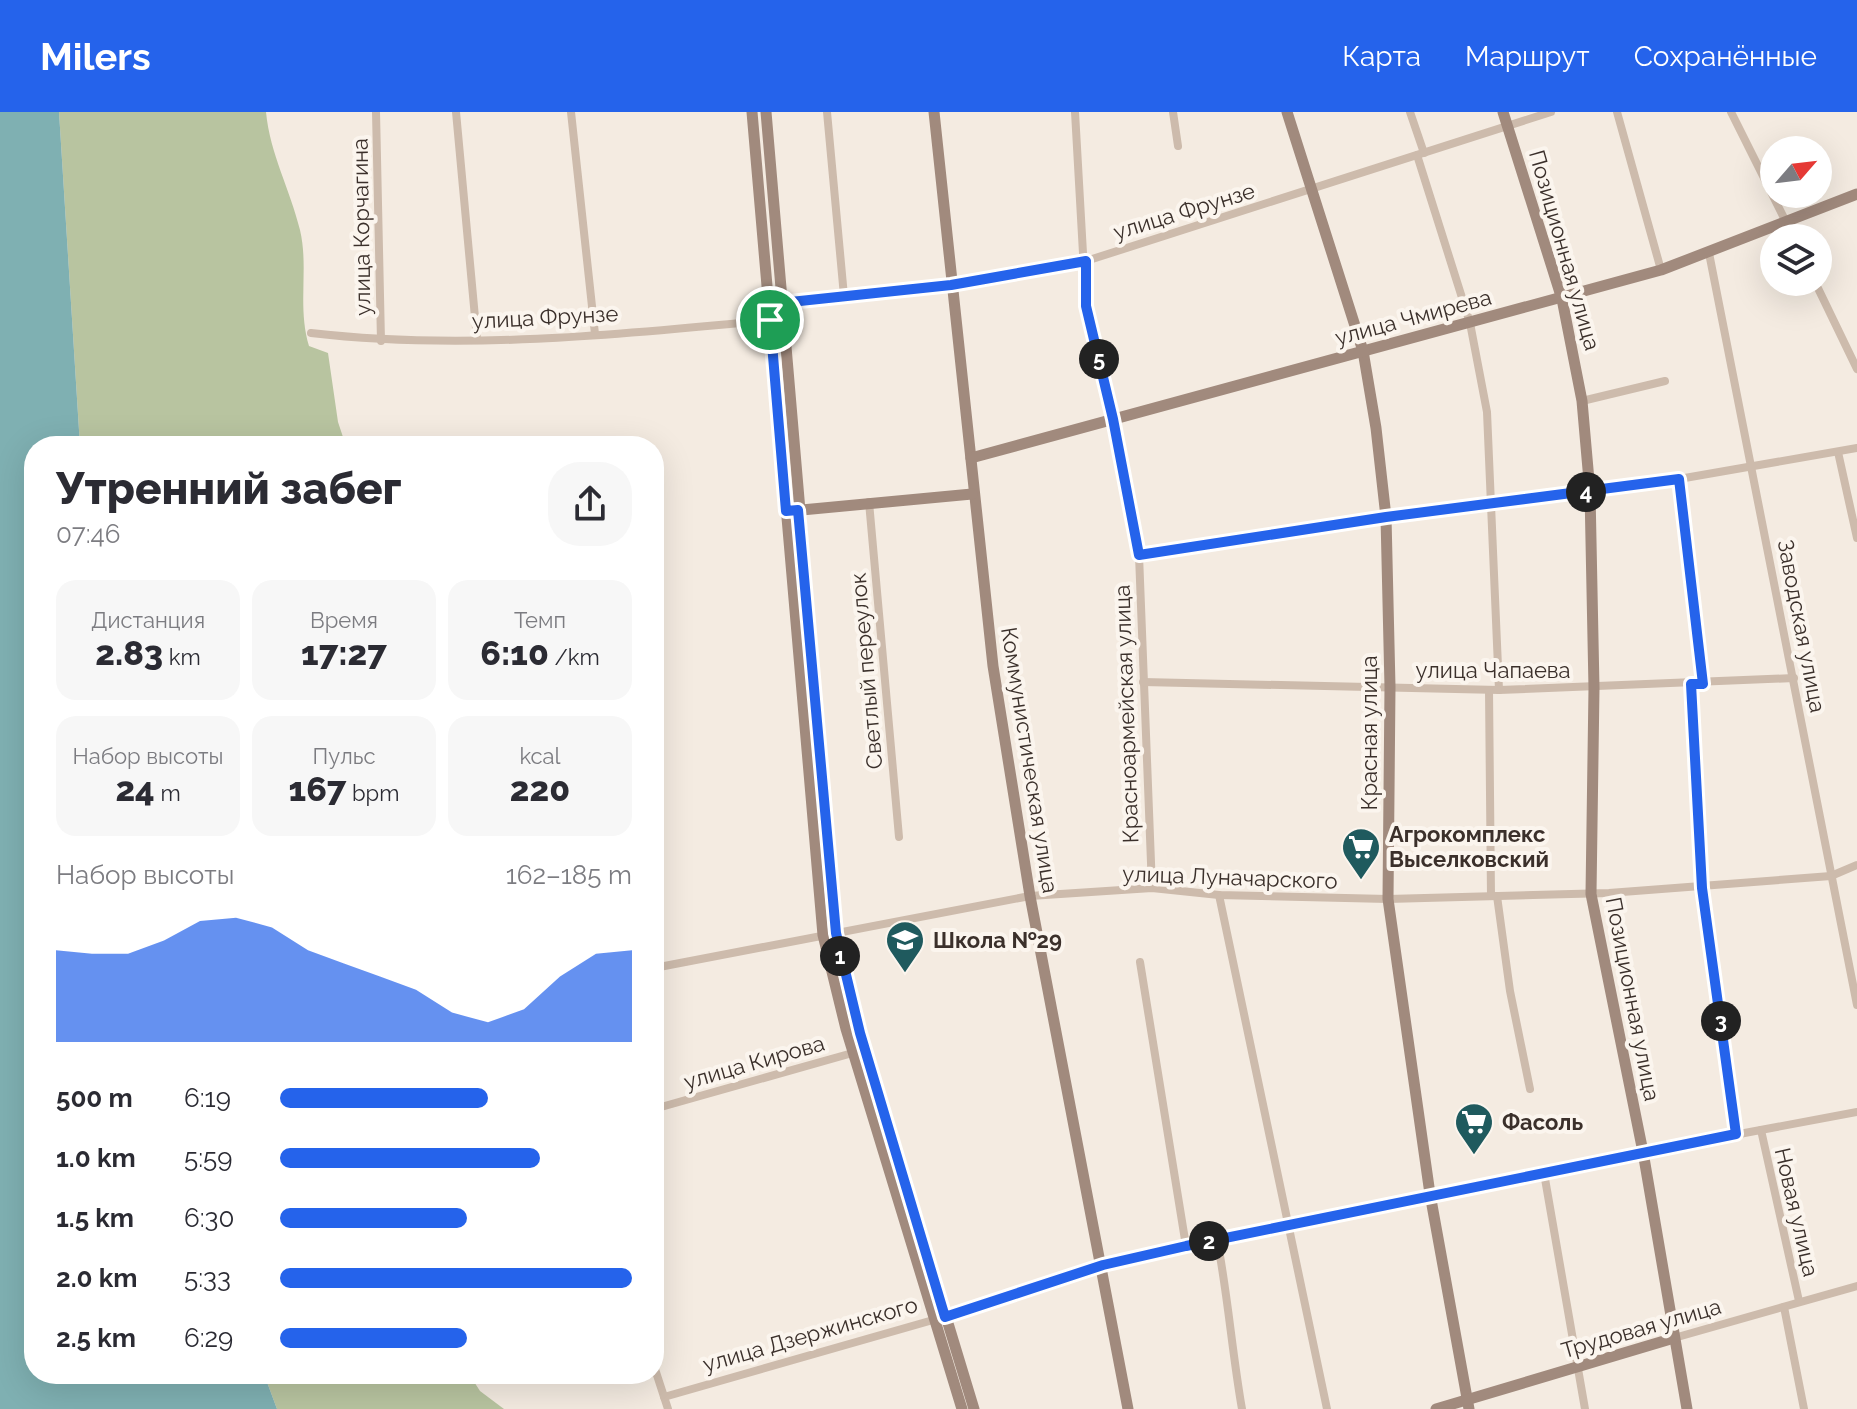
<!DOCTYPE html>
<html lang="ru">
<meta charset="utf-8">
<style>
body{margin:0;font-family:Raleway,sans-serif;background:#f7f7f7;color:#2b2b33;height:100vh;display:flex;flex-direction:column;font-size:30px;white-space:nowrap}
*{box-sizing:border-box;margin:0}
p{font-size:26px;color:#7c7c81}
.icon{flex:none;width:44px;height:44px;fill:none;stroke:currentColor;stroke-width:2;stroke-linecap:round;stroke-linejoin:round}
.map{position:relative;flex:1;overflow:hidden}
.details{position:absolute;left:24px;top:324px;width:640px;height:948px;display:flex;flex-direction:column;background:#fff;border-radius:32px;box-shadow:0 8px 32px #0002}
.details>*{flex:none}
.needle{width:52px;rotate:62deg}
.fabs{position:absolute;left:1760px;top:24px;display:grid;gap:16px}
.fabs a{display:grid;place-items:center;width:72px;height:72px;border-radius:50%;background:#fff;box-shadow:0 8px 32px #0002;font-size:40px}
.pin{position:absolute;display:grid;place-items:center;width:68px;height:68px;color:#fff;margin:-34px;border:4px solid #fff;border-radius:50%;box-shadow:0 2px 8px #0007}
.km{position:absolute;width:40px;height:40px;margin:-20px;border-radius:50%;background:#222;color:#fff;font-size:22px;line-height:40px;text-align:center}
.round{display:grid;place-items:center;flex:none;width:84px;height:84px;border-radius:32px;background:#f7f7f7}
.headline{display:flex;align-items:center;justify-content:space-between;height:136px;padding:0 32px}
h1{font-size:44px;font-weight:800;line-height:60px}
.stats{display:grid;grid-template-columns:repeat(3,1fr);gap:12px;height:136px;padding:8px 32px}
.stats div{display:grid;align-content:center;border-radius:20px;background:#f7f7f7;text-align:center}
.stats b{font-size:34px;font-weight:800}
.stats small{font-size:22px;font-weight:400}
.stats p{font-size:22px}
.chart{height:224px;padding:16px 32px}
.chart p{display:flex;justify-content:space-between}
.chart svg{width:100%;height:144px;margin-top:8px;fill:#2563eb;opacity:.7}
ul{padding:0 32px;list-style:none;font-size:26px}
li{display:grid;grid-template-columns:128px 96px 1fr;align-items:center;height:60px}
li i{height:20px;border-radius:10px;background:#2563eb}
header{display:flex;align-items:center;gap:48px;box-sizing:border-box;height:112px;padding:0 40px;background:#2563eb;color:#fff}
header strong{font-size:38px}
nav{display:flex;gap:44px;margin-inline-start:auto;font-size:28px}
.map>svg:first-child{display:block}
.green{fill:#b8c4a0}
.water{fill:#7fb0b2}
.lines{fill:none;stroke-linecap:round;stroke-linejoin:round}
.street{stroke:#cdbbac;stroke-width:8}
.secondary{stroke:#a18a7d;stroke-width:11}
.route-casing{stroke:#fff;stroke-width:16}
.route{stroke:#2563eb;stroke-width:10}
.labels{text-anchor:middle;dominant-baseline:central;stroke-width:8;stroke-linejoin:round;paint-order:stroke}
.street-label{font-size:22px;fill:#3b302b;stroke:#fbf5ee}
.poi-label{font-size:22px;font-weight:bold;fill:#3b302b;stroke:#fbf5ee;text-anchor:start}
</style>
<header>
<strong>Milers</strong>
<nav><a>Карта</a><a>Маршрут</a><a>Сохранённые</a></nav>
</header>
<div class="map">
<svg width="1857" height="1297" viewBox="0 0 1857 1297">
<rect width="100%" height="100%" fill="#f4ebe1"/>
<!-- green -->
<g class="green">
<path d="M 59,0 L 266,0 C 270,42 290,77 300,118 C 309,156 297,195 309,234 L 328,241 L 338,310 L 346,334 L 80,334 Z"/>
<path d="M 264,1262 L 469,1262 L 480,1279 L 504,1297 L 277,1297 Z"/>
</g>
<!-- water -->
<path class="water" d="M 0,0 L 59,0 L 80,334 L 34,334 L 34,1262 L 264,1262 L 277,1297 L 0,1297 Z"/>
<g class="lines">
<!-- street -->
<g class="street">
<path d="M 376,0 L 381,229"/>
<path d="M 456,0 L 477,227"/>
<path d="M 571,0 L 595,222"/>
<path d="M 827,0 L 844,184"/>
<path d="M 1075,0 L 1086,194 L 1113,307 L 1139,443 L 1152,776"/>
<path d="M 1173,0 L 1178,34"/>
<path d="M 1410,0 L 1424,41"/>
<path d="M 1617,0 L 1661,158"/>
<path d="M 1731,0 L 1794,126"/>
<path d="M 1417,43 L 1470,211 L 1487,300 L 1499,578"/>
<path d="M 1709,141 L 1857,893"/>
<path d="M 1815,170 L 1857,257"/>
<path d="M 779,192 L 951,173 L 1086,149 L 1551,0"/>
<path d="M 311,221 C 465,239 627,222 782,207"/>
<path d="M 1582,289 L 1665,269"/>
<path d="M 1838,340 L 1857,426"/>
<path d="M 1679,367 L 1703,572"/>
<path d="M 869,390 L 899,725"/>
<path d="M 1139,443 L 1386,405 L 1679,367 L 1857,336"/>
<path d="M 1143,570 L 1499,578 L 1794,566"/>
<path d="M 1691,572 L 1702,776 L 1736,1022"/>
<path d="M 1489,578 L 1491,784"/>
<path d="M 1219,783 L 1327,1297"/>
<path d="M 1497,784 L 1510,879 L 1530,977"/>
<path d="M 1140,850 L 1186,1134"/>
<path d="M 654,856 L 1030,784 L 1152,776 L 1219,783 L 1388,787 L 1609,781 L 1831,764 L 1857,753"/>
<path d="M 654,997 L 856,940"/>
<path d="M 1761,1018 L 1799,1189"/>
<path d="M 1643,1040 L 1857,1000"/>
<path d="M 1544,1061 L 1585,1297"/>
<path d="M 1217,1127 C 1228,1184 1232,1240 1242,1297"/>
<path d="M 1784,1195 L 1804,1297"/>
<path d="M 1674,1226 L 1857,1174"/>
<path d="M 654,1254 L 668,1297"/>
<path d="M 664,1285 L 940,1206"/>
</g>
<!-- secondary -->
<g class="secondary">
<path d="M 752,0 L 823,823 L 846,917 L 962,1297"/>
<path d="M 766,0 L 836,821 L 860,921 L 974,1297"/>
<path d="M 934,0 L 993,554 L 1030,784 L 1128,1297"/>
<path d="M 1287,0 L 1363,239 L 1376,316 L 1386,405 L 1390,575 L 1388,787 L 1430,1082 L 1469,1297"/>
<path d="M 1503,0 L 1562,187 L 1582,289 L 1590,380 L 1594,576 L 1591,782 L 1643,1040 L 1687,1297"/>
<path d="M 971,346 L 1661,158 L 1857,82"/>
<path d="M 791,399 L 972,382"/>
<path d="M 945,1205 L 1103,1153 L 1186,1134 L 1643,1040"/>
<path d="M 1436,1297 L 1674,1226"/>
</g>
</g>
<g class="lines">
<defs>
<path id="route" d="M 1086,149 L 1086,194 L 1113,307 L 1139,443 L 1386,405 L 1679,367 L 1703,572 L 1691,572 L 1702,776 L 1736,1022 L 1186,1134 L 1103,1153 L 945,1205 L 860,921 L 836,821 L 798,398 L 786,399 L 770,208 L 782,207 L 781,191 L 951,173 Z"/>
</defs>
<!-- route casing -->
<use href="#route" class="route-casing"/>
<!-- route -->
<use href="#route" class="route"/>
</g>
<!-- icons -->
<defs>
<symbol id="supermarket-pin" viewBox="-11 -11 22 30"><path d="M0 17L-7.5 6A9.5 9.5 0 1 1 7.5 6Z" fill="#1f5a5e" stroke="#fbf5ee"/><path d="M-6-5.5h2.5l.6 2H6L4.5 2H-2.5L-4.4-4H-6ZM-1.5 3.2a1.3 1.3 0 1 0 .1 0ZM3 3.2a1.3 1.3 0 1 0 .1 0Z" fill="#fff"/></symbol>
<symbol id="school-pin" viewBox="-11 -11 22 30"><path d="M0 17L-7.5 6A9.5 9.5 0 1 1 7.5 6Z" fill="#1f5a5e" stroke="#fbf5ee"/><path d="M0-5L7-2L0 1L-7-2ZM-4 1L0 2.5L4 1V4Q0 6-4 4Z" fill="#fff"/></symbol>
</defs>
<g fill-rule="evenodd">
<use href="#supermarket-pin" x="1339" y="713" width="44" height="60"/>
<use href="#school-pin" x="883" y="806" width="44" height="60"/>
<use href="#supermarket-pin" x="1452" y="988" width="44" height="60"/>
</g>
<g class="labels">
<!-- street labels -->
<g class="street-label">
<text transform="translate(1184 99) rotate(-17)">улица Фрунзе</text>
<text transform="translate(361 115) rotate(-91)">улица Корчагина</text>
<text transform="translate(1565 138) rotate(74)">Позиционная улица</text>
<text transform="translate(545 205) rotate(-3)">улица Фрунзе</text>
<text transform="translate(1413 205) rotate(-15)">улица Чмирева</text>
<text transform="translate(1802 514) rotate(79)">Заводская улица</text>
<text x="1493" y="558">улица Чапаева</text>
<text transform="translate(866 559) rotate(-95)">Светлый переулок</text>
<text transform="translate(1126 602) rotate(-92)">Красноармейская улица</text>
<text transform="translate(1369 621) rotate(-90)">Красная улица</text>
<text transform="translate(1030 648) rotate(81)">Коммунистическая улица</text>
<text transform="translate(1230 765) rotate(2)">улица Луначарского</text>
<text transform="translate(1633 887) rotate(79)">Позиционная улица</text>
<text transform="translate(754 950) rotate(-16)">улица Кирова</text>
<text transform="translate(1797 1100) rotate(77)">Новая улица</text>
<text transform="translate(1641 1216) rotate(-16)">Трудовая улица</text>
<text transform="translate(810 1222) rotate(-16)">улица Дзержинского</text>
</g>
<!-- poi labels -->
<g class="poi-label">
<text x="1389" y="722">Агрокомплекс<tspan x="1389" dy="25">Выселковский</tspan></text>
<text x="933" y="828">Школа №29</text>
<text x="1502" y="1010">Фасоль</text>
</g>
</g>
</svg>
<div class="fabs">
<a><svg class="needle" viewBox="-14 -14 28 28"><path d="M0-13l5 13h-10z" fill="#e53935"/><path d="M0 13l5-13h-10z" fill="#7c7c81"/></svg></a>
<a><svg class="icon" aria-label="layers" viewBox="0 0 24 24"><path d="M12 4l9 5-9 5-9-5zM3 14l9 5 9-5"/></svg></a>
</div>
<div class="pin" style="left:770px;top:208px;background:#1e9e55"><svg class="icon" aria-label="arrive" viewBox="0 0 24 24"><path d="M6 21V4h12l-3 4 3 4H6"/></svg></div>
<b class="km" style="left:840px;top:844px">1</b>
<b class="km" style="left:1209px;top:1129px">2</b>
<b class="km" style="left:1721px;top:909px">3</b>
<b class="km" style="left:1586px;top:380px">4</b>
<b class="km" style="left:1099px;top:247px">5</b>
<section class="details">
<div class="headline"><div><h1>Утренний забег</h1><p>07:46</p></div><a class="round"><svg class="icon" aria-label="share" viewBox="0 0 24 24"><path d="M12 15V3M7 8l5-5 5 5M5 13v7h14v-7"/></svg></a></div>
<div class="stats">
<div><p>Дистанция</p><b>2.83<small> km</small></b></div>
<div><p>Время</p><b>17:27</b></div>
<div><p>Темп</p><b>6:10<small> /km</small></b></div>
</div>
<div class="stats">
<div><p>Набор высоты</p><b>24<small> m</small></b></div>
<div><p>Пульс</p><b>167<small> bpm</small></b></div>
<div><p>kcal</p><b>220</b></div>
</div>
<div class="chart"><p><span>Набор высоты</span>162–185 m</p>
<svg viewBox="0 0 160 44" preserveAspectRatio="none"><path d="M0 44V16L10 17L20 17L30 13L40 7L50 6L60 9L70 16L80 20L90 24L100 28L110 35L120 38L130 34L140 24L150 17L160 16V44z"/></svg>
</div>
<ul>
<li><b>500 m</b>6:19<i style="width:59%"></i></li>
<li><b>1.0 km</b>5:59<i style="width:74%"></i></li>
<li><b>1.5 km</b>6:30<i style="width:53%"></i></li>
<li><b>2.0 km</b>5:33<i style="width:100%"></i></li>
<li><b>2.5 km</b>6:29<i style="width:53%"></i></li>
</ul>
</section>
</div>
